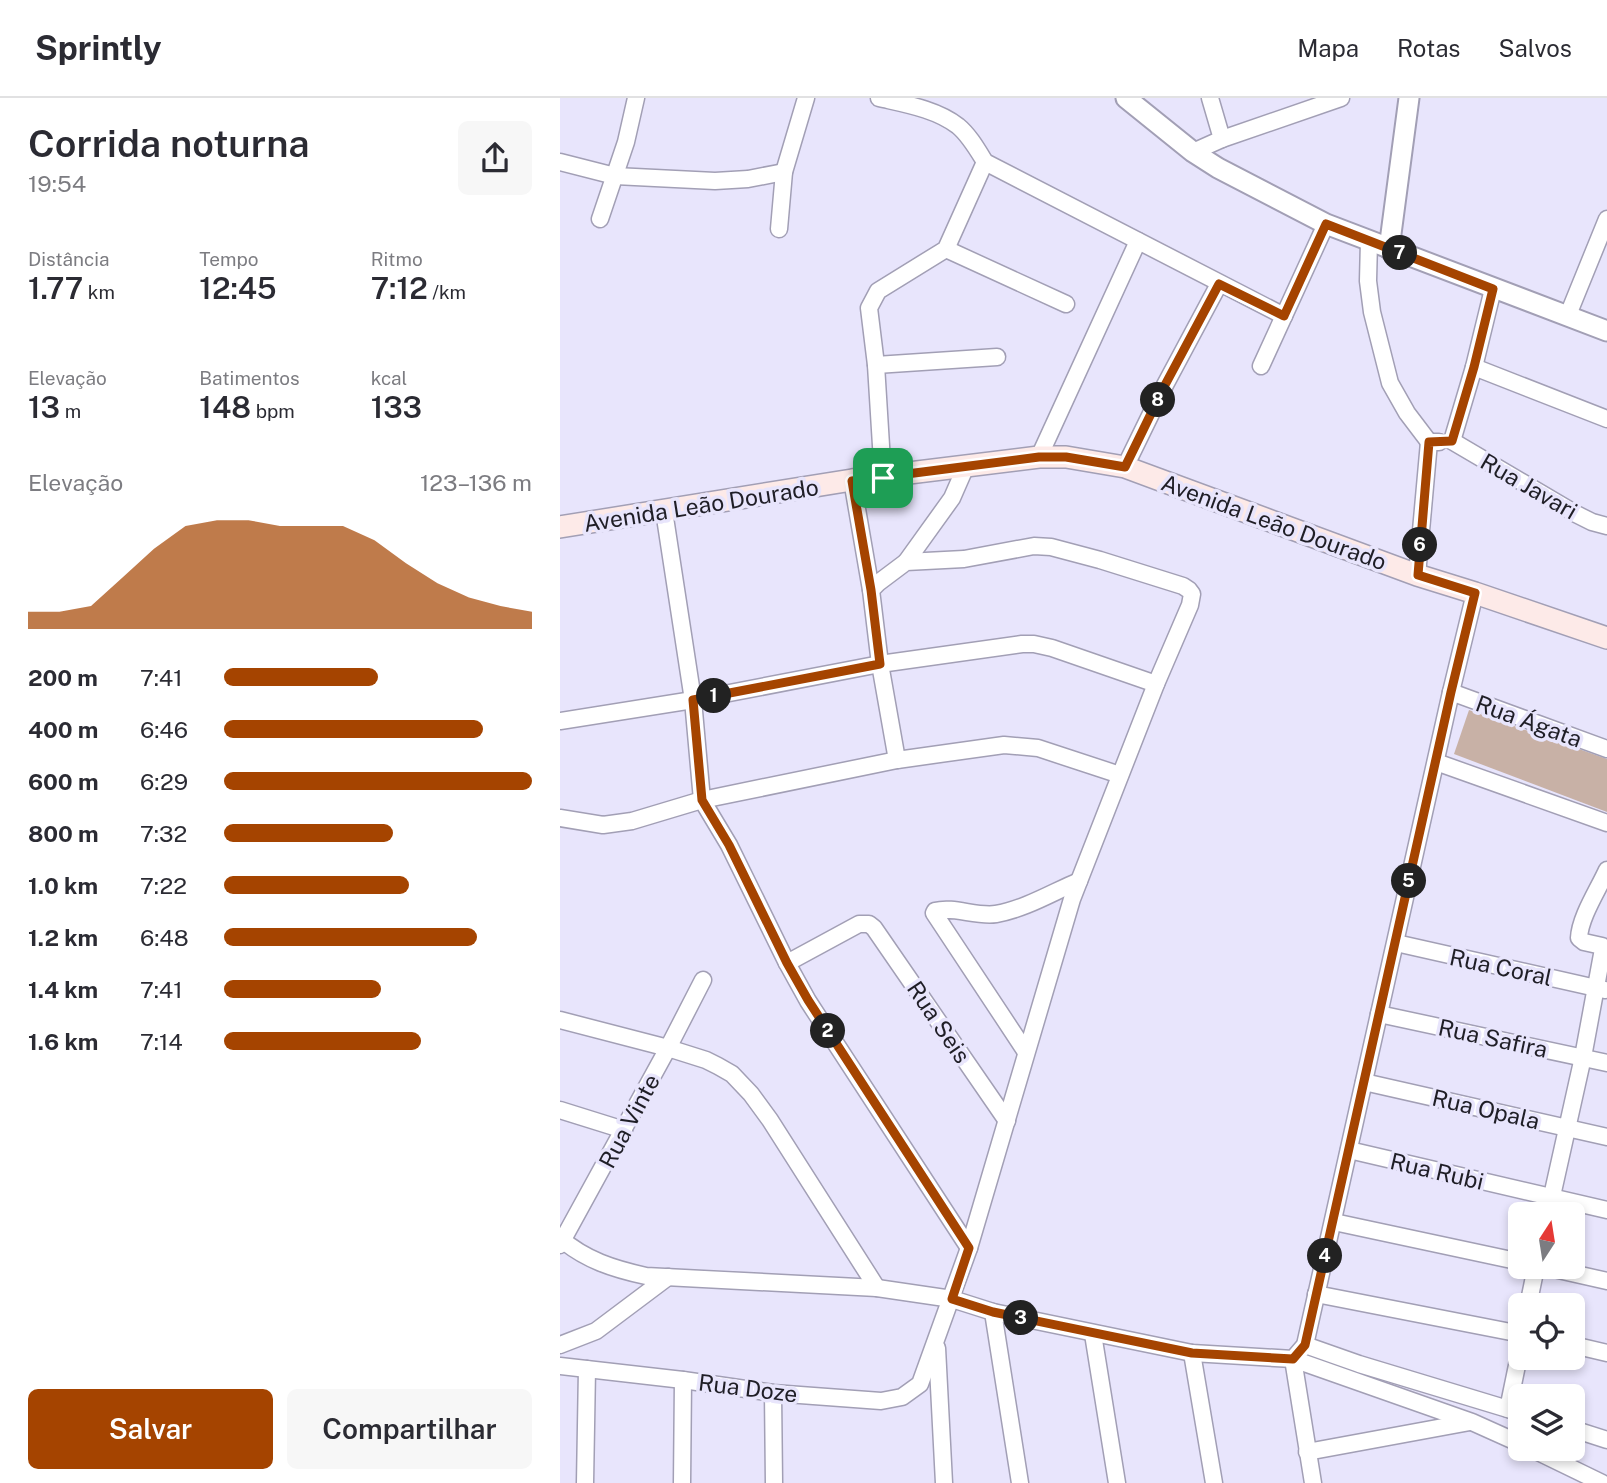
<!DOCTYPE html>
<html lang="pt">
<meta charset="utf-8">
<style>
body{margin:0;font-family:"Public Sans",sans-serif;background:#f7f7f7;color:#2b2b33;height:100vh;display:flex;flex-direction:column;font-size:26px;white-space:nowrap}
*{box-sizing:border-box;margin:0}
p{font-size:23px;color:#7c7c81}
.icon{flex:none;width:38px;height:38px;fill:none;stroke:currentColor;stroke-width:2;stroke-linecap:round;stroke-linejoin:round}
.map{position:relative;flex:1;overflow:hidden}
.panel{display:flex;flex-direction:column;background:#fff;width:560px}
.panel>*{flex:none}
.needle{width:46px;rotate:12deg}
.buttons{position:absolute;left:948px;top:1104px;display:grid;gap:14px}
.buttons a{display:grid;place-items:center;width:77px;height:77px;border-radius:10px;background:#fff;box-shadow:0 4px 10px #0003;font-size:35px}
.pin{position:absolute;display:grid;place-items:center;width:60px;height:60px;color:#fff;margin:-30px;border-radius:14px;box-shadow:0 4px 10px #0006}
.km{position:absolute;width:35px;height:35px;margin:-18px;border-radius:50%;background:#222;color:#fff;font-size:19px;line-height:35px;text-align:center}
.round{display:grid;place-items:center;flex:none;width:74px;height:74px;border-radius:10px;background:#f7f7f7}
.overview{display:flex;align-items:center;justify-content:space-between;height:119px;padding:0 28px}
h1{font-size:38px;font-weight:600;line-height:52px}
.metrics{display:grid;grid-template-columns:repeat(3,1fr);gap:10px;height:119px;padding:7px 28px}
.metrics div{display:grid;align-content:center}
.metrics b{font-size:30px;font-weight:600}
.metrics small{font-size:19px;font-weight:400}
.metrics p{font-size:19px}
.chart{height:196px;padding:14px 28px}
.chart p{display:flex;justify-content:space-between}
.chart svg{width:100%;height:126px;margin-top:7px;fill:#a54400;opacity:.7}
.cta{display:flex;gap:14px;margin-top:auto;padding:14px 28px}
.cta a{flex:1;height:80px;border-radius:10px;background:#a54400;color:#fff;font-size:28px;font-weight:600;line-height:80px;text-align:center}
.cta a+a{background:#f7f7f7;color:#2b2b33}
ul{padding:0 28px;list-style:none;font-size:23px}
li{display:grid;grid-template-columns:112px 84px 1fr;align-items:center;height:52px}
li i{height:18px;border-radius:9px;background:#a54400}
header{display:flex;align-items:center;gap:42px;box-sizing:border-box;height:98px;padding:0 35px;background:#fff;border-bottom:2px solid #e1e1e2}
header strong{font-size:33px}
nav{display:flex;gap:38px;margin-inline-start:auto;font-size:24px}
main{display:flex;flex:1;min-height:0}
.map>svg:first-child{display:block}
.building{fill:#c8b1a6}
.lines{fill:none;stroke-linecap:round;stroke-linejoin:round}
.minor-casing{stroke:#a29fb5;stroke-width:19}
.tertiary-casing{stroke:#a29fb5;stroke-width:23}
.secondary-casing{stroke:#a29fb5;stroke-width:24}
.minor{stroke:#fff;stroke-width:16}
.tertiary{stroke:#fff;stroke-width:19}
.secondary{stroke:#fdeae8;stroke-width:21}
.route-casing{stroke:#fff;stroke-width:14}
.route{stroke:#a54400;stroke-width:9}
.labels{text-anchor:middle;dominant-baseline:central;stroke-width:7;stroke-linejoin:round;paint-order:stroke}
.street-label{font-size:23px;fill:#1f1e26;stroke:#e8e5fc}
</style>
<header>
<strong>Sprintly</strong>
<nav><a>Mapa</a><a>Rotas</a><a>Salvos</a></nav>
</header>
<main>
<section class="panel">
<div class="overview"><div><h1>Corrida noturna</h1><p>19:54</p></div><a class="round"><svg class="icon" aria-label="share" viewBox="0 0 24 24"><path d="M12 15V3M7 8l5-5 5 5M5 13v7h14v-7"/></svg></a></div>
<div class="metrics">
<div><p>Distância</p><b>1.77<small> km</small></b></div>
<div><p>Tempo</p><b>12:45</b></div>
<div><p>Ritmo</p><b>7:12<small> /km</small></b></div>
</div>
<div class="metrics">
<div><p>Elevação</p><b>13<small> m</small></b></div>
<div><p>Batimentos</p><b>148<small> bpm</small></b></div>
<div><p>kcal</p><b>133</b></div>
</div>
<div class="chart"><p><span>Elevação</span>123–136 m</p>
<svg viewBox="0 0 160 44" preserveAspectRatio="none"><path d="M0 44V38L10 38L20 36L30 26L40 16L50 8L60 6L70 6L80 8L90 8L100 8L110 13L120 21L130 28L140 33L150 36L160 38V44z"/></svg>
</div>
<ul>
<li><b>200 m</b>7:41<i style="width:50%"></i></li>
<li><b>400 m</b>6:46<i style="width:84%"></i></li>
<li><b>600 m</b>6:29<i style="width:100%"></i></li>
<li><b>800 m</b>7:32<i style="width:55%"></i></li>
<li><b>1.0 km</b>7:22<i style="width:60%"></i></li>
<li><b>1.2 km</b>6:48<i style="width:82%"></i></li>
<li><b>1.4 km</b>7:41<i style="width:51%"></i></li>
<li><b>1.6 km</b>7:14<i style="width:64%"></i></li>
</ul>
<div class="cta"><a>Salvar</a><a>Compartilhar</a></div>
</section>
<div class="map">
<svg width="1047" height="1385" viewBox="0 0 1047 1385">
<rect width="100%" height="100%" fill="#e8e5fc"/>
<!-- building -->
<path class="building" d="M 909,612 L 1047,661 L 1047,714 L 894,656 Z"/>
<g class="lines">
<defs>
<g id="minor">
<path d="M 319,0 C 345,6 376,11 398,28 C 409,37 417,51 425,64 L 724,218"/>
<path d="M 662,41 L 781,0"/>
<path d="M 633,54 L 662,41 L 650,0"/>
<path d="M 0,64 L 55,78 L 155,83 L 188,81 L 224,74"/>
<path d="M 40,121 L 66,44 L 76,0"/>
<path d="M 219,131 L 224,74 L 246,0"/>
<path d="M 809,143 L 808,183 L 812,214 L 830,285 L 847,315 L 869,344"/>
<path d="M 386,151 L 506,206"/>
<path d="M 1008,217 L 1047,121"/>
<path d="M 316,267 L 437,259"/>
<path d="M 701,268 L 766,126"/>
<path d="M 914,269 L 1047,321"/>
<path d="M 892,343 L 1016,416 L 1032,424 L 1047,428"/>
<path d="M 892,343 L 914,269 L 933,191"/>
<path d="M 479,359 L 578,143"/>
<path d="M 565,369 L 605,287 L 659,186"/>
<path d="M 323,380 L 316,267 L 309,210 L 318,193 L 386,151 L 425,64"/>
<path d="M 292,382 L 311,492"/>
<path d="M 104,413 L 133,602 L 142,702 L 169,747 L 227,865 L 248,903 L 409,1150"/>
<path d="M 346,464 L 392,400 L 406,368"/>
<path d="M 857,477 L 869,344 L 879,344"/>
<path d="M 891,594 L 1047,651"/>
<path d="M 0,623 L 133,602 L 320,566 L 462,546 L 474,546 L 492,550 L 596,586"/>
<path d="M 876,664 L 1047,725"/>
<path d="M 0,720 L 43,727 L 72,723 L 142,702 L 337,662 L 444,647 L 478,650 L 560,677"/>
<path d="M 836,845 L 1045,892"/>
<path d="M 227,865 L 299,826 L 309,826 L 314,830 L 447,1023"/>
<path d="M 819,916 L 1047,965"/>
<path d="M 0,922 L 108,950 L 146,962 L 158,968 L 172,976 L 191,996 L 210,1022 L 317,1190"/>
<path d="M 466,954 L 374,815 L 375,813 C 394,808 416,819 436,816 C 465,811 493,794 519,783"/>
<path d="M 804,984 L 1047,1039"/>
<path d="M 0,1012 L 64,1032"/>
<path d="M 789,1052 L 1047,1112"/>
<path d="M 988,1116 L 1023,959 L 1043,851 L 1042,848 L 1024,844 L 1019,840 C 1020,819 1038,792 1047,772"/>
<path d="M 774,1124 L 961,1164"/>
<path d="M 0,1140 C 25,1162 54,1171 86,1178 L 317,1190 L 392,1201 L 433,1214 L 632,1255 L 733,1261 L 745,1247 L 891,594 L 915,495"/>
<path d="M 0,1147 L 108,950 L 143,882"/>
<path d="M 985,1169 L 1047,1183"/>
<path d="M 756,1196 L 961,1236"/>
<path d="M 968,1208 L 976,1169"/>
<path d="M 433,1214 L 460,1385"/>
<path d="M 533,1236 L 557,1385"/>
<path d="M 0,1247 L 36,1233 L 108,1179"/>
<path d="M 745,1247 L 799,1266 L 961,1315"/>
<path d="M 1013,1247 L 1047,1255"/>
<path d="M 377,1250 L 384,1385"/>
<path d="M 632,1255 L 654,1385"/>
<path d="M 0,1268 L 123,1282 L 213,1295 L 321,1303 L 342,1299 L 360,1286 L 409,1150 L 512,801 L 596,586 L 630,507 L 632,496 L 629,492 L 623,488 L 540,462 L 491,449 L 474,448 L 404,461 L 346,464 L 318,485 L 311,492 L 320,566 L 337,662"/>
<path d="M 213,1295 L 214,1385"/>
<path d="M 948,1311 L 961,1248"/>
<path d="M 1013,1331 L 1047,1342"/>
<path d="M 972,1351 L 1042,1385"/>
<path d="M 747,1354 L 910,1324"/>
<path d="M 25,1385 L 27,1271"/>
<path d="M 122,1385 L 123,1282"/>
<path d="M 753,1385 L 733,1261 L 912,1324 L 961,1346"/>
</g>
<g id="tertiary">
<path d="M 566,0 L 633,54 L 658,70 L 766,126 L 1047,233"/>
<path d="M 829,151 L 849,0"/>
</g>
<path id="secondary" d="M 0,429 L 292,382 L 479,359 L 506,359 L 565,369 L 857,477 L 915,495 L 1047,540"/>
</defs>
<!-- minor casing -->
<use href="#minor" class="minor-casing"/>
<!-- tertiary casing -->
<use href="#tertiary" class="tertiary-casing"/>
<!-- secondary casing -->
<use href="#secondary" class="secondary-casing"/>
<!-- minor -->
<use href="#minor" class="minor"/>
<!-- tertiary -->
<use href="#tertiary" class="tertiary"/>
<!-- secondary -->
<use href="#secondary" class="secondary"/>
</g>
<g class="lines">
<defs>
<path id="route" d="M 766,126 L 933,191 L 914,269 L 892,343 L 869,344 L 858,477 L 915,495 L 891,594 L 745,1247 L 733,1261 L 632,1255 L 433,1214 L 392,1201 L 409,1150 L 248,902 L 227,865 L 169,747 L 142,702 L 133,602 L 320,566 L 311,492 L 292,383 L 479,359 L 506,359 L 565,369 L 605,287 L 659,186 L 724,218 Z"/>
</defs>
<!-- route casing -->
<use href="#route" class="route-casing"/>
<!-- route -->
<use href="#route" class="route"/>
</g>
<g class="labels">
<!-- street labels -->
<g class="street-label">
<text transform="translate(969 388) rotate(30)">Rua Javari</text>
<text transform="translate(141 407) rotate(-9)">Avenida Leão Dourado</text>
<text transform="translate(714 424) rotate(20)">Avenida Leão Dourado</text>
<text transform="translate(969 623) rotate(20)">Rua Ágata</text>
<text transform="translate(941 869) rotate(12)">Rua Coral</text>
<text transform="translate(379 924) rotate(56)">Rua Seis</text>
<text transform="translate(933 940) rotate(12)">Rua Safira</text>
<text transform="translate(926 1011) rotate(13)">Rua Opala</text>
<text transform="translate(69 1023) rotate(-62)">Rua Vinte</text>
<text transform="translate(877 1073) rotate(13)">Rua Rubi</text>
<text transform="translate(188 1290) rotate(7)">Rua Doze</text>
</g>
</g>
</svg>
<div class="buttons">
<a><svg class="needle" viewBox="-14 -14 28 28"><path d="M0-13l5 13h-10z" fill="#e53935"/><path d="M0 13l5-13h-10z" fill="#7c7c81"/></svg></a>
<a><svg class="icon" aria-label="locate" viewBox="0 0 24 24"><circle cx="12" cy="12" r="6"/><path d="M12 2v4M12 18v4M2 12h4M18 12h4"/></svg></a>
<a><svg class="icon" aria-label="layers" viewBox="0 0 24 24"><path d="M12 4l9 5-9 5-9-5zM3 14l9 5 9-5"/></svg></a>
</div>
<div class="pin" style="left:323px;top:380px;background:#1e9e55"><svg class="icon" aria-label="arrive" viewBox="0 0 24 24"><path d="M6 21V4h12l-3 4 3 4H6"/></svg></div>
<b class="km" style="left:154px;top:598px">1</b>
<b class="km" style="left:268px;top:933px">2</b>
<b class="km" style="left:461px;top:1220px">3</b>
<b class="km" style="left:765px;top:1158px">4</b>
<b class="km" style="left:849px;top:783px">5</b>
<b class="km" style="left:860px;top:447px">6</b>
<b class="km" style="left:840px;top:155px">7</b>
<b class="km" style="left:598px;top:302px">8</b>
</div>
</main>
